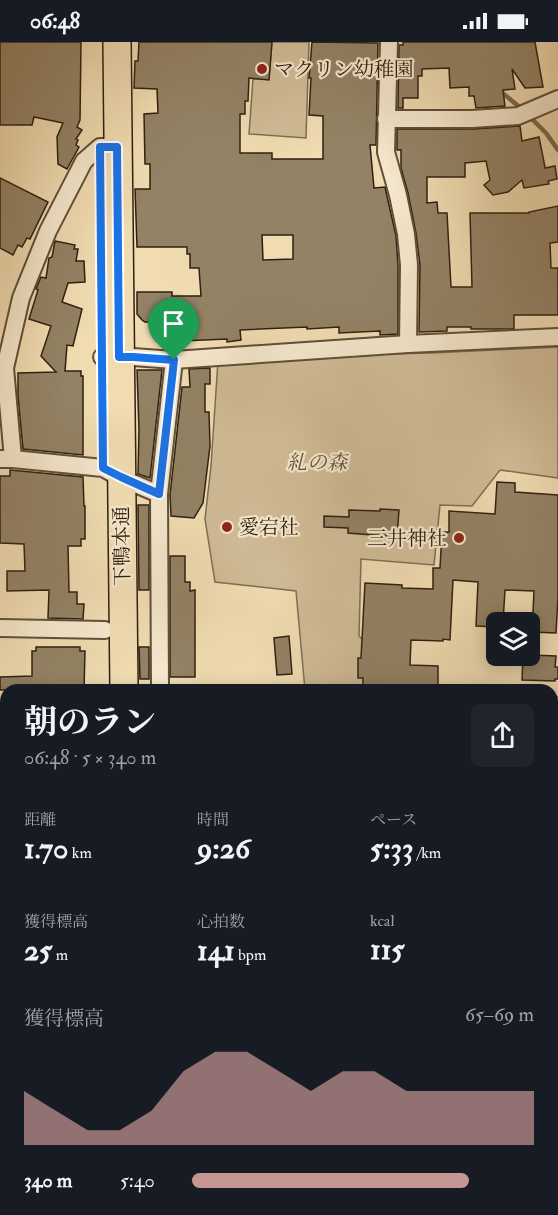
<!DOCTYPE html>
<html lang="ja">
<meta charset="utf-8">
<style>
body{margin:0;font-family:"IM FELL Double Pica","Noto Serif JP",serif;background:#20242c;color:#f1f3f6;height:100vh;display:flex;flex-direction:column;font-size:22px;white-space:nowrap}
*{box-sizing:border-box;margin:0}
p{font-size:20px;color:#9ea1a6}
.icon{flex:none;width:33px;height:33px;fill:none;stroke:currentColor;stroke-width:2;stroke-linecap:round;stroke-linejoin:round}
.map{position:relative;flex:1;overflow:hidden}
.sheet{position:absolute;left:0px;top:642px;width:558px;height:531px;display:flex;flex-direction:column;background:#171b24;border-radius:18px 18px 0 0;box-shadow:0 3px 15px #0003}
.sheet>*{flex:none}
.buttons{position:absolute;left:486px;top:570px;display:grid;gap:12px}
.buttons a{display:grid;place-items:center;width:54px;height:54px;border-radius:9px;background:#171b24;box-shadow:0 3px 15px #0003;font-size:30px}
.pin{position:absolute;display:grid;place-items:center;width:51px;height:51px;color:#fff;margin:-62px -26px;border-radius:50% 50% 50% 0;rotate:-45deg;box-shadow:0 0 6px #0007}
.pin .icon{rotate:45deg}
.round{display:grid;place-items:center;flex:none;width:63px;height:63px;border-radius:9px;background:#20242c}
.overview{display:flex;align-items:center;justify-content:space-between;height:102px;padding:0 24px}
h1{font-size:33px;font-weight:700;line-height:45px}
.stats{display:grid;grid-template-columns:repeat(3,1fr);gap:9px;height:102px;padding:6px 24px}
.stats div{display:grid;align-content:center}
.stats b{font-size:30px;font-weight:700}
.stats small{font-size:16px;font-weight:400}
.stats p{font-size:16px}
.chart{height:168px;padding:12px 24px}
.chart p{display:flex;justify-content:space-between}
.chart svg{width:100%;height:108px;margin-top:6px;fill:#c59692;opacity:.7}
ul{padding:0 24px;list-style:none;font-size:20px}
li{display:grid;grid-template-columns:96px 72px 1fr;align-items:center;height:45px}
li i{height:15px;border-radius:8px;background:#c59692}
.status{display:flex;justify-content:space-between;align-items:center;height:42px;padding:0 30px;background:#171b24;direction:ltr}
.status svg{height:16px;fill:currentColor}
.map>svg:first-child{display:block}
.green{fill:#d0bc97;stroke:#7f6e54;stroke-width:1.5}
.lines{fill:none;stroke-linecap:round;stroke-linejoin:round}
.stream{stroke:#7b6a51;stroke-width:4.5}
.building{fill:#938265;stroke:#2e2011;stroke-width:1.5;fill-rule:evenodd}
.street-casing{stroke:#5f4f39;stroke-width:20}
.primary-casing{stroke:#2e2011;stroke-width:30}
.street{stroke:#f6e8cd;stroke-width:16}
.primary{stroke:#f1dcb2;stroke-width:27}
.route-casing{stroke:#fff;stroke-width:12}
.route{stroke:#1a73e8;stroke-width:8}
.poi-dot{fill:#8f2418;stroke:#f6e8cd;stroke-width:2}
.labels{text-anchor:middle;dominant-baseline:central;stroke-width:4.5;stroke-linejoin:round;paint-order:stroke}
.poi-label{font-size:20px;fill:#2e2011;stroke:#f6e8cd;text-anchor:start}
.park-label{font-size:20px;font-style:italic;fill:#5f4f39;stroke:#f6e8cd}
.street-label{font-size:20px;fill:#2e2011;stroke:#f6e8cd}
</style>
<div class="status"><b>06:48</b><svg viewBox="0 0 49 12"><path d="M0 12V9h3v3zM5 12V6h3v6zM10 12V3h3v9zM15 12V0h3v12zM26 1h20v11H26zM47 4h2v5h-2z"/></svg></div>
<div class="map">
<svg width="558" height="1173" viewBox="0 0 558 1173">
<rect width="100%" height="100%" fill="#f1dcb2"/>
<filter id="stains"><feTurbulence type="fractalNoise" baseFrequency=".00333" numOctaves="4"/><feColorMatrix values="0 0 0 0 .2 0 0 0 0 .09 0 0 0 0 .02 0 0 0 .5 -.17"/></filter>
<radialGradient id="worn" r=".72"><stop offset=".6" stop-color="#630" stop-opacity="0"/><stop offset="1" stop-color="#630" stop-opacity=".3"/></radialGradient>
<!-- green -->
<g class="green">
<path d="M 272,0 L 309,0 L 306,96 L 249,92 L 253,37 L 269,37 Z"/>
<path d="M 558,305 L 558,436 L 500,428 L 472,464 L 440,463 L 434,523 L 361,517 L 359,594 L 368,603 L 387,648 L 305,648 L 296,549 L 215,540 L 205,477 L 211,424 L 218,319 L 247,315 L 432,311 Z"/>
<path d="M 552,655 L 558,655 L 558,1173 L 235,1173 L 236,1167 L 552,1167 Z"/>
</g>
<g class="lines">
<!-- stream -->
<g class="stream">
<path d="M 499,48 L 523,68"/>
<path d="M 529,74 L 546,91 L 558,108"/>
<path d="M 552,885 L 558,880"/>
<path d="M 552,924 L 558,924"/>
<path d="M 552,1080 L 556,1026 L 558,1018"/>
<path d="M 447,1173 L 448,1167"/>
<path d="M 536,1173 L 537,1167"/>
</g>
</g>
<!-- building -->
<g class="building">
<path d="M 0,0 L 81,0 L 80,78 L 77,85 L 82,88 L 76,97 L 78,98 L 76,103 L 79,105 L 67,127 L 58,122 L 57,95 L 63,81 L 34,75 L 32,83 L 0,83 Z"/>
<path d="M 139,0 L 272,0 L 269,38 L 249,36 L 248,59 L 245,59 L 245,72 L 240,72 L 240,111 L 272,111 L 272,117 L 323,117 L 323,74 L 309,73 L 311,36 L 309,36 L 312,0 L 378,1 L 376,103 L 370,103 L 374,146 L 385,145 L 396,194 L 398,223 L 398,292 L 380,293 L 380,289 L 339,291 L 339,285 L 307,287 L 307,285 L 240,288 L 241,298 L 227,300 L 227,297 L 182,299 L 182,293 L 166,293 L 166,291 L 157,291 L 157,280 L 145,280 L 142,278 L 137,272 L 137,250 L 172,250 L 172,254 L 201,254 L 199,226 L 190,226 L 190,212 L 187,212 L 187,205 L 137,205 L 135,147 L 150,147 L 150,122 L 145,122 L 144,72 L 158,71 L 157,47 L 134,46 L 135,19 L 138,19 ZM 262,193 L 293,193 L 293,217 L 263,218 Z"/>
<path d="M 403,0 L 535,0 L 543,45 L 525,46 L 512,27 L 515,47 L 503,48 L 505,64 L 476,66 L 474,54 L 469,54 L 469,45 L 450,46 L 449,26 L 422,27 L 422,34 L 418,34 L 418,56 L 403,56 L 403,66 L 398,66 L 399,3 L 403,3 Z"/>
<path d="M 520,84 L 522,99 L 539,95 L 545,125 L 545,126 L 555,124 L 557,137 L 548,139 L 549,142 L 524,146 L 522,138 L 508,150 L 493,153 L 484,143 L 490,138 L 486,119 L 465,121 L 465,135 L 427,135 L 427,161 L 437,160 L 438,171 L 447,171 L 451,245 L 472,245 L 470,171 L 529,171 L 529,170 L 558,164 L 558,200 L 550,201 L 551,226 L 558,226 L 558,273 L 514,273 L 514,287 L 471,287 L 471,285 L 447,285 L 447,289 L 419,290 L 420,223 L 416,191 L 408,151 L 401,126 L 401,108 L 397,108 L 397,87 L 473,87 Z"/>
<path d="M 0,136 L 48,160 L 30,197 L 27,196 L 22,205 L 18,203 L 13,213 L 0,206 Z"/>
<path d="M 55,199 L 75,203 L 74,207 L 78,207 L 76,219 L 84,219 L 85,240 L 68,241 L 62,260 L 82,267 L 73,304 L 67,303 L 65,329 L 81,329 L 81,334 L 83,334 L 83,413 L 23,407 L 18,354 L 18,331 L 56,330 L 41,314 L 51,284 L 29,277 L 38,248 L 36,247 L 41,235 L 46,236 L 49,216 L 52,215 Z"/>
<path d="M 210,326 L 210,342 L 205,342 L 205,370 L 209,370 L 210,404 L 203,461 L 194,476 L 171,474 L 170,453 L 182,345 L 190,345 L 189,327 Z"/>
<path d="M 137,328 L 162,328 L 150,436 L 138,432 L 139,388 Z"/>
<path d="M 10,428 L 83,435 L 84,464 L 85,464 L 85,497 L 81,497 L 81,504 L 68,504 L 69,550 L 77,550 L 77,562 L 84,562 L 83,577 L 48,576 L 49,548 L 7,549 L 7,529 L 25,529 L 24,502 L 0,501 L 0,434 L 10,434 Z"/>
<path d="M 497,440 L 515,441 L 515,450 L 558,453 L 558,555 L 556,591 L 532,590 L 534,549 L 505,548 L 503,580 L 496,580 L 496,585 L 476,584 L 478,540 L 453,538 L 450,598 L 443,597 L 443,599 L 411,598 L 410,623 L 438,624 L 438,648 L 363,648 L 363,636 L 358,636 L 358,616 L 361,616 L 365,541 L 402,543 L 402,546 L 433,547 L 433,526 L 440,526 L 442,490 L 449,490 L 449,469 L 495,472 Z"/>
<path d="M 138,463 L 149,463 L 149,548 L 139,548 Z"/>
<path d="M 380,467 L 399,468 L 397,495 L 348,491 L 348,486 L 324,485 L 324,474 L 349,475 L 349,468 L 380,469 Z"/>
<path d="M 170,514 L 185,514 L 185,540 L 190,540 L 190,549 L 195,548 L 195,635 L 170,635 Z"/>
<path d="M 289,594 L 292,632 L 277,633 L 274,596 Z"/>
<path d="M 36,605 L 80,605 L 80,609 L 85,609 L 84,648 L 0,648 L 0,635 L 32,634 L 32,609 L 36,609 Z"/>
<path d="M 139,605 L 149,605 L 149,637 L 140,637 Z"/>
<path d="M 530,613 L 556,614 L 555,625 L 558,625 L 558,637 L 555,637 L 555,639 L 522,638 L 523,614 Z"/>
</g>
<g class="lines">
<defs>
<g id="street">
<path d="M 389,0 L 386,110 L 398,153 L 406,192 L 409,223 L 408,302"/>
<path d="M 386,77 L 472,77 L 518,74 L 558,57"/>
<path d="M 102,315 L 133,315 L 174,318 L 408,302 L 558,295"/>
<path d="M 0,417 L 13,417 L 103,426 L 121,436 L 159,452"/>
<path d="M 13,417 L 5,326 L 21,256 L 48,189 L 84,119 L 100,105 L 117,105"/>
<path d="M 0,586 L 105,588"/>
<path d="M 160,648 L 159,452 L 174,318"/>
<path d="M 0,678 L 6,678"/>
<path d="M 0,975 L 6,992"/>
<path d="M 1,1173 L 6,1124"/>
</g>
<g id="primary">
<path d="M 117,0 L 124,648"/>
<path d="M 125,1167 L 125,1173"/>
<path d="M 145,1167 L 146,1173"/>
</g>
</defs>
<!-- street casing -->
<use href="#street" class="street-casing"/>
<!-- primary casing -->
<use href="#primary" class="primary-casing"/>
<!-- street -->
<use href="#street" class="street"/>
<!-- primary -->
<use href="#primary" class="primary"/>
</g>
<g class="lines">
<defs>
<path id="route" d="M 100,105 L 117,105 L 119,315 L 133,315 L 174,318 L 159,452 L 121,435 L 103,426 Z"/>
</defs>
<!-- route casing -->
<use href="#route" class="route-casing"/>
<!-- route -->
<use href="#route" class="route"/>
</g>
<!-- markers -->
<g class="poi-dot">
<circle cx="262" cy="27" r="6"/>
<circle cx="227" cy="485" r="6"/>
<circle cx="459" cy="496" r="6"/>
</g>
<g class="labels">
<!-- poi labels -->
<g class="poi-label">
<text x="274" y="27">マクリン幼稚園</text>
<text x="239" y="485">愛宕社</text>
<text x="447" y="496" text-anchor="end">三井神社</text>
</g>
<!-- park labels -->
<g class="park-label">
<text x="317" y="420">糺の森</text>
</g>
<!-- street labels -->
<g class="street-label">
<text transform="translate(122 504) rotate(-91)">下鴨本通</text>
</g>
</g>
<rect width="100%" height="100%" filter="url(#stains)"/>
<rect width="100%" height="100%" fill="url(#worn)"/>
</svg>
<div class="buttons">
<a><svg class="icon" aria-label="layers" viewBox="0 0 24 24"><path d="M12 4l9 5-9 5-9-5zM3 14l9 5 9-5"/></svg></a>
</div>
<div class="pin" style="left:174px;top:318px;background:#1e9e55"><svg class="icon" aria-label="arrive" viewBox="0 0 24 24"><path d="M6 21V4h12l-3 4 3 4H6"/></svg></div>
<section class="sheet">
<div class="overview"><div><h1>朝のラン</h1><p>06:48 · 5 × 340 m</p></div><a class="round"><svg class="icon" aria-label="share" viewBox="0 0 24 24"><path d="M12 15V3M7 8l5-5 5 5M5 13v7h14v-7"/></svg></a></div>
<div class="stats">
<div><p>距離</p><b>1.70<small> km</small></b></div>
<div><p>時間</p><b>9:26</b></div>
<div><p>ペース</p><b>5:33<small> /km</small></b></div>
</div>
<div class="stats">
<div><p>獲得標高</p><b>25<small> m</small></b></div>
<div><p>心拍数</p><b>141<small> bpm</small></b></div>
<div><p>kcal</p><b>115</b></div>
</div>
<div class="chart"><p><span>獲得標高</span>65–69 m</p>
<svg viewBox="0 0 160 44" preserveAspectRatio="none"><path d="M0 44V22L10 30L20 38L30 38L40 30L50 14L60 6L70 6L80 14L90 22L100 14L110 14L120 22L130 22L140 22L150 22L160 22V44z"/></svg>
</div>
<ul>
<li><b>340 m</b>5:40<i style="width:81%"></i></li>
</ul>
</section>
</div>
